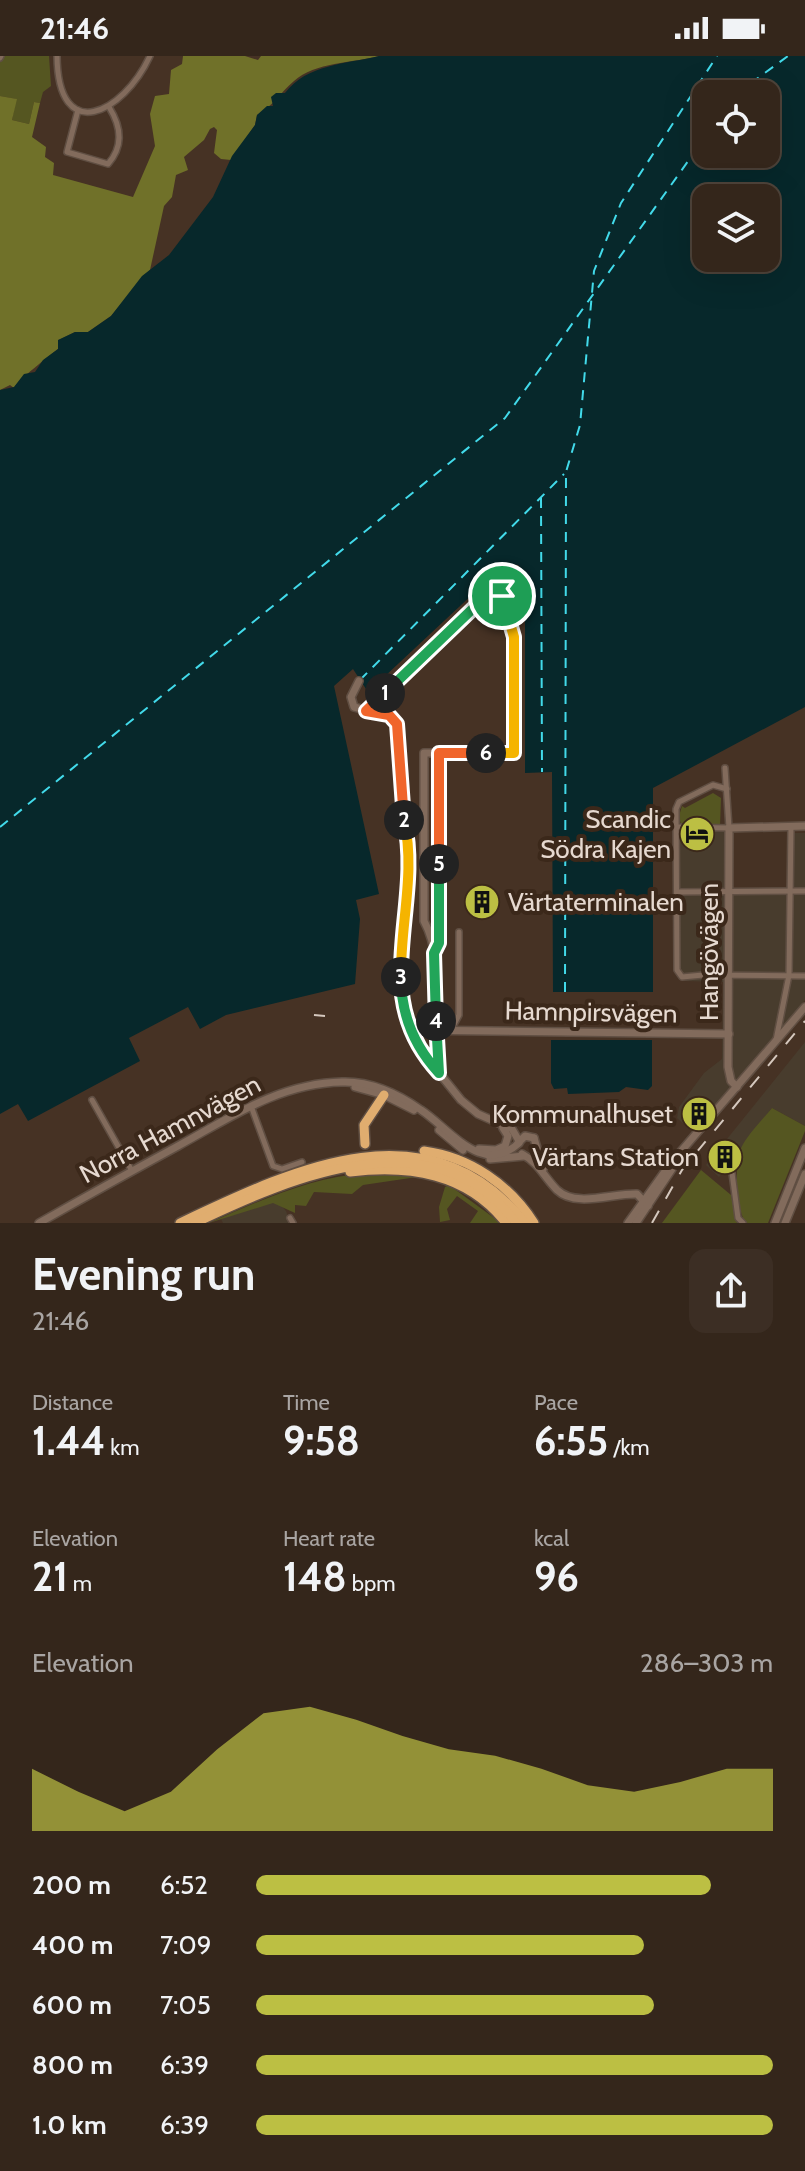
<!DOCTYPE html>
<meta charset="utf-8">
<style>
body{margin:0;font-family:Cabin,sans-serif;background:#3c2e24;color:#f1f3f6;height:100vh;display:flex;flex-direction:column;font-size:30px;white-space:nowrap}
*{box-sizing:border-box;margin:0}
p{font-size:26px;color:#a9a5a3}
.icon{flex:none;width:44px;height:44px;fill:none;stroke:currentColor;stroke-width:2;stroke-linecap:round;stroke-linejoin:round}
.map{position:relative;height:1167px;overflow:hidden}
.side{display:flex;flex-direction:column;background:#34261b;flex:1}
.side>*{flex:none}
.fabs{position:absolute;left:692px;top:24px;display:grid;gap:16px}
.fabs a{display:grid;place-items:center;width:88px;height:88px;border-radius:16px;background:#34261b;box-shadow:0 8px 32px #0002,0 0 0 2px #4e433a;font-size:40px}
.pin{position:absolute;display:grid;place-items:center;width:68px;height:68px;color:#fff;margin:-34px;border:4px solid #fff;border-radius:50%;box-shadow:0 2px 8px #0007}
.km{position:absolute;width:40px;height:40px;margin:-20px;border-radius:50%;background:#222;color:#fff;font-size:22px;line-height:40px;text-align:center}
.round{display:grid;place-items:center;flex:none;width:84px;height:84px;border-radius:16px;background:#3c2e24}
.summary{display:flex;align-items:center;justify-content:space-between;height:136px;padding:0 32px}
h1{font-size:44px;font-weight:800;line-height:60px}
.figures{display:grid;grid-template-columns:repeat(3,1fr);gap:12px;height:136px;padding:8px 32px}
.figures div{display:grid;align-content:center}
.figures b{font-size:40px;font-weight:800}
.figures small{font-size:22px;font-weight:400}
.figures p{font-size:22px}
.chart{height:224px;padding:16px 32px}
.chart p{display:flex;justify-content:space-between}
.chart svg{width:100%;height:144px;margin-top:8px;fill:#bcbf43;opacity:.7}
ul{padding:0 32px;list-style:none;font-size:26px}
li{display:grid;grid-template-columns:128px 96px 1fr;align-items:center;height:60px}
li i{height:20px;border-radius:10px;background:#bcbf43}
.status{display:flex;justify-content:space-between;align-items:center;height:56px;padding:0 40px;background:#34261b;direction:ltr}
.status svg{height:22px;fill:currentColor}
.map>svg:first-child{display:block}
.commercial{fill:#483c2d}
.green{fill:#555621}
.forest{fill:#707129}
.water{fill:#07282b;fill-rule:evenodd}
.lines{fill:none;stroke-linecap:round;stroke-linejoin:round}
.ferry{stroke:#42daea;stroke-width:2;stroke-dasharray:10 8;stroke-linecap:butt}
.street-casing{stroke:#604f43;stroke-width:8}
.secondary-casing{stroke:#604f43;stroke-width:10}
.highway-casing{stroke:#604f43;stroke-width:12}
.street{stroke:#826b5c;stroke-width:5}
.secondary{stroke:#826b5c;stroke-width:7}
.highway{stroke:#e0ad6f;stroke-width:9}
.rail{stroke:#d5c8be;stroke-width:2;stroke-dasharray:14 14;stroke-linecap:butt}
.split-1-casing{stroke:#fff;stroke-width:16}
.split-2-casing{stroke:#fff;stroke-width:16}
.split-3-casing{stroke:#fff;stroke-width:16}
.split-4-casing{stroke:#fff;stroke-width:16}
.split-5-casing{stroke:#fff;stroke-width:16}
.split-6-casing{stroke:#fff;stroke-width:16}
.split-7-casing{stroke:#fff;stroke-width:16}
.split-1{stroke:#22a559;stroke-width:10}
.split-2{stroke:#f0652b;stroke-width:10}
.split-3{stroke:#f5b400;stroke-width:10}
.split-4{stroke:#22a559;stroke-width:10}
.split-5{stroke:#22a559;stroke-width:10}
.split-6{stroke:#f0652b;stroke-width:10}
.split-7{stroke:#f5b400;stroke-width:10}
.labels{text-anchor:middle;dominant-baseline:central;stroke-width:8;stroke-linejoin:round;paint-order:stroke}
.poi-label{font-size:26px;fill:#e6d9d0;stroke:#3b281a;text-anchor:end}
.street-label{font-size:26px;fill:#e6d9d0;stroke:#3b281a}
</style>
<div class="status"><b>21:46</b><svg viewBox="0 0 49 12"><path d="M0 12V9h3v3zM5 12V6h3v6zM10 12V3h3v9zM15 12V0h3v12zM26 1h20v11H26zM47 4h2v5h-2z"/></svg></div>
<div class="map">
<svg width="805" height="1167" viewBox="0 0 805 1167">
<rect width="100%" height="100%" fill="#463224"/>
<!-- commercial -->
<g class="commercial">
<path d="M 673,774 L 725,774 L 725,831 L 735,833 L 787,831 L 788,777 L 805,777 L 805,944 L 695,1078 L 677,1062 L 679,1051 L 704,1017 L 722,1003 L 723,926 L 683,925 L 674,914 Z"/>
<path d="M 805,986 L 805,1070 L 772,1052 L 719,1121 L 706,1109 Z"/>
<path d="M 273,1140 L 286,1155 L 290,1167 L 223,1167 L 221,1163 Z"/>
</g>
<!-- green -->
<g class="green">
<path d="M 4,0 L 49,0 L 51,30 L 43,36 L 40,47 L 34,46 L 29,68 L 12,64 L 16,43 L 0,40 L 0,5 Z"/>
<path d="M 713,737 L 721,742 L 720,770 L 681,769 L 679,760 L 682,750 L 685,752 Z"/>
<path d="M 772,1052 L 805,1070 L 805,1075 L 768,1167 L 746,1167 C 736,1154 734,1107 741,1092 C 748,1078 762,1064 772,1052 Z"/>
<path d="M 701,1114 L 731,1139 L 737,1167 L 662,1167 Z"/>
<path d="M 368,1117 L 424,1120 L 363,1129 L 352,1138 L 314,1136 L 306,1150 L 295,1149 L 295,1157 L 273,1147 L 209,1167 C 261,1144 311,1121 368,1117 Z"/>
<path d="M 449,1129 L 501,1167 L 470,1167 L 478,1155 L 457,1140 L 447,1153 L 450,1164 L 440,1166 L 439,1151 L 445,1131 Z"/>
</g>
<!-- forest -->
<path class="forest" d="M 183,0 L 245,0 L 258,4 L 261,0 L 379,0 C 353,7 315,6 294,25 C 280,37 273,50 257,59 L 255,69 L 231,104 L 221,103 L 214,97 L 217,74 L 214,71 L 210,73 L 204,84 L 184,101 L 188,114 L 176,119 L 172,141 L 164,150 L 150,214 L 111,260 L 88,276 L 75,276 L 59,284 L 58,293 C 49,300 18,324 14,332 L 10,329 L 0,334 L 0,40 L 17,43 L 12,64 L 29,68 L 34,46 L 40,47 L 32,81 L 46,91 L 45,101 L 54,107 L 53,119 L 133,141 L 155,90 L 150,58 L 155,40 L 169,38 L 171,14 L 182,8 Z"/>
<!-- water -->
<g class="water">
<path d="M 379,0 L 805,0 L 805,651 L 653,732 L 653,936 L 553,936 L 552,716 L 525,717 L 525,517 L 518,509 L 505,508 L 368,636 L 353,613 L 334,630 L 379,838 L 356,844 L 360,863 L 355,928 L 226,959 L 200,973 L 188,951 L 129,982 L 140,1005 L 28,1065 L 18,1048 L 0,1058 L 0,334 L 14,331 L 24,318 L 35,316 L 43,304 L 58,293 L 58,284 L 75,276 L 88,276 L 111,260 L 142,220 L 169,199 L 213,141 L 232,100 L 255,69 L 257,59 L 267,50 L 273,50 L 271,41 L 276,37 L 285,37 C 307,8 346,8 379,0 ZM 706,38 L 766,38 L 766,98 L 706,98 ZM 706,142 L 766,142 L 766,202 L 706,202 Z"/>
<path d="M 551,984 L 652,984 L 652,1030 L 648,1034 L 626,1031 L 619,1036 L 568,1038 L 567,1032 L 554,1033 L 551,1027 Z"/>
</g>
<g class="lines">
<!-- ferry -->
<g class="ferry">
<path d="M 736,38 L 788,0"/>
<path d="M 541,442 L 542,716"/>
<path d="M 360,624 L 564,418"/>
<path d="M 0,771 L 505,362 L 706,80"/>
<path d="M 565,936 L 566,416 L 580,369 L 594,215 L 621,147 L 717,0"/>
</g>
<defs>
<g id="street">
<path d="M 57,0 C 58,90 123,58 150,0"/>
<path d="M 0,2 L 1,0"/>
<path d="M 78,54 L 67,96 L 108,108 C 124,90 121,70 109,51"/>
<path d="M 727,733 L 713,729 L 679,746 L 676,753 L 677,914 L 682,921 L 703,919 L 805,920"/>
<path d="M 677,771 L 729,772 L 725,712"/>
<path d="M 677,836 L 805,835"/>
<path d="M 452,972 L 459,959 L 459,876"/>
<path d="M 776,984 L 789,919 L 791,770"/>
<path d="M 92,1044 L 132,1115"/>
<path d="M 251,1050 L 273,1110 L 282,1113 L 302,1106"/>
<path d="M 732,1117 L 738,1162 L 743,1167"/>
<path d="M 290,1162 L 293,1167"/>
</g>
<g id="secondary">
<path d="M 359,625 L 351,641 L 354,651 L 392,661 L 399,676 L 401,750 L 407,778 L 407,867 L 400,897 L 404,954 L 423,997 L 461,1044 L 478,1058 L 512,1073 L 519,1085"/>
<path d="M 366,655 L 486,540 L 491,537 L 502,540 L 514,581 L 514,697 L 424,697 L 424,865 C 449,910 426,968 439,1017"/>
<path d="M 434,897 L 439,887 L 439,697"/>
<path d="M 411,974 L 729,978"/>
<path d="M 355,1031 L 384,1039 L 414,1054"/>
<path d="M 737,1031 L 731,1025 L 728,1011 L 729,772 L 805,770"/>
<path d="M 439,1074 L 463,1094"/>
<path d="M 534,1082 L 543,1113"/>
<path d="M 518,1087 L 525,1080 L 534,1082"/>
<path d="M 479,1093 L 496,1094 L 505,1090 L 508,1080 L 503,1072"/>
<path d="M 522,1098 C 539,1107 544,1121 557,1134 C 576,1152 613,1137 637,1138 L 648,1150"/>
<path d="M 490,1103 L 524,1100"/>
<path d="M 39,1167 C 85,1141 132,1115 178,1090 C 231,1061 280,1027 342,1026 C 371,1025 397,1037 421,1054 C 450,1073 482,1121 519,1087"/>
<path d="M 628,1167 L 671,1107 L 805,951"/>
<path d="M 636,1167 L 672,1113"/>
<path d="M 775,1167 L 805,1092"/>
<path d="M 785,1167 L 805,1118"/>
</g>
<g id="highway">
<path d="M 365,1088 L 364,1069 L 384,1039"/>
<path d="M 424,1095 C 470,1101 510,1129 534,1167"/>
<path d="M 350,1116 C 409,1109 467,1117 506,1167"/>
<path d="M 180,1167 C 294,1113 429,1047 525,1167"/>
<path d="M 195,1167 C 293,1120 436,1059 516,1167"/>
</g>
</defs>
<!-- street casing -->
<use href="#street" class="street-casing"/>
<!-- secondary casing -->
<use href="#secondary" class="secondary-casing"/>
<!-- highway casing -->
<use href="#highway" class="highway-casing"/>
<!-- street -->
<use href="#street" class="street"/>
<!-- secondary -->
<use href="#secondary" class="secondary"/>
<!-- highway -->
<use href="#highway" class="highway"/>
<!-- rail -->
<g class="rail">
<path d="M 314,959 L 325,960"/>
<path d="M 652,1167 L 682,1114 L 805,965"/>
</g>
</g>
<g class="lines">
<defs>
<path id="split-1" d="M 385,637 L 486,540 L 491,537 L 502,540"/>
<path id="split-2" d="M 385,637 L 366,655 L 389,659 L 397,668 L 404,764"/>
<path id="split-3" d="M 401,921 C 400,869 416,816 404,764"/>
<path id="split-4" d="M 401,921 C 401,957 414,990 439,1017 L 436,965"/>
<path id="split-5" d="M 436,965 L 434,897 L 439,887 L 439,808"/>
<path id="split-6" d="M 439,808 L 439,697 L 486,697"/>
<path id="split-7" d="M 486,697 L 514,697 L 514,581 L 502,540"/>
</defs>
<!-- split-1 casing -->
<use href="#split-1" class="split-1-casing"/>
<!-- split-2 casing -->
<use href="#split-2" class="split-2-casing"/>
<!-- split-3 casing -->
<use href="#split-3" class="split-3-casing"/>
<!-- split-4 casing -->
<use href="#split-4" class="split-4-casing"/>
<!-- split-5 casing -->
<use href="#split-5" class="split-5-casing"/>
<!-- split-6 casing -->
<use href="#split-6" class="split-6-casing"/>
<!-- split-7 casing -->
<use href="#split-7" class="split-7-casing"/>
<!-- split-1 -->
<use href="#split-1" class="split-1"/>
<!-- split-2 -->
<use href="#split-2" class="split-2"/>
<!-- split-3 -->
<use href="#split-3" class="split-3"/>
<!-- split-4 -->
<use href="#split-4" class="split-4"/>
<!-- split-5 -->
<use href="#split-5" class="split-5"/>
<!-- split-6 -->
<use href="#split-6" class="split-6"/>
<!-- split-7 -->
<use href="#split-7" class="split-7"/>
</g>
<!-- icons -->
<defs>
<symbol id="hotel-disc" viewBox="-11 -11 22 22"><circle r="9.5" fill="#bcbf43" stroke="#3b281a"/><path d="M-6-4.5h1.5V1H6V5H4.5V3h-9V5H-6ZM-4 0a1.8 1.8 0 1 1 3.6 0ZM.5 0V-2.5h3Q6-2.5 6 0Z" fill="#111"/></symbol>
<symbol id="building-disc" viewBox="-11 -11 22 22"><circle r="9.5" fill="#bcbf43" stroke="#3b281a"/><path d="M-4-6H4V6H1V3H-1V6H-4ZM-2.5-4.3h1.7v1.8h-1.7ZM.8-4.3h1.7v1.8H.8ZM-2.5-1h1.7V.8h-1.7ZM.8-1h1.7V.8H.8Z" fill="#111"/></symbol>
</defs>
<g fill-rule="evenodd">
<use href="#hotel-disc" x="677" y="758" width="40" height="40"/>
<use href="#building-disc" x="462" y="826" width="40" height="40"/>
<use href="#building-disc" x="679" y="1038" width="40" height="40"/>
<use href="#building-disc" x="705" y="1081" width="40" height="40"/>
</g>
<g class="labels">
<!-- poi labels -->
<g class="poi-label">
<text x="671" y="763">Scandic<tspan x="671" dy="30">Södra Kajen</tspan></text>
<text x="508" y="846" text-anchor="start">Värtaterminalen</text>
<text x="673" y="1058">Kommunalhuset</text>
<text x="699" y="1101">Värtans Station</text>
</g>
<!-- street labels -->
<g class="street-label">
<text transform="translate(709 896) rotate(-90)">Hangövägen</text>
<text transform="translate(591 956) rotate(1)">Hamnpirsvägen</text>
<text transform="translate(170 1073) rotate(-28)">Norra Hamnvägen</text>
</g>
</g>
</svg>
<div class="fabs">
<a><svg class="icon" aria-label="locate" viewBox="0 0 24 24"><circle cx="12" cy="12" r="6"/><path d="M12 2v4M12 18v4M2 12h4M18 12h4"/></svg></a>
<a><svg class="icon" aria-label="layers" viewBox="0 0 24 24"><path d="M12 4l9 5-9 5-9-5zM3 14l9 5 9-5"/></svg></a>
</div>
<div class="pin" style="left:502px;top:540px;background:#1e9e55"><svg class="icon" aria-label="arrive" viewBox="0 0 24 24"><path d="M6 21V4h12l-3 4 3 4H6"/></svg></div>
<b class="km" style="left:385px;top:637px">1</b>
<b class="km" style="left:404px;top:764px">2</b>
<b class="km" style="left:401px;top:921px">3</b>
<b class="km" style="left:436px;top:965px">4</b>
<b class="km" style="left:439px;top:808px">5</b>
<b class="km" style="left:486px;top:697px">6</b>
</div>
<section class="side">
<div class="summary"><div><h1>Evening run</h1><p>21:46</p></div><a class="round"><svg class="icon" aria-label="share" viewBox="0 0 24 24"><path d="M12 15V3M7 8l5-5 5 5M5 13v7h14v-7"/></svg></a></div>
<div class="figures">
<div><p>Distance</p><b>1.44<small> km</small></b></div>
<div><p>Time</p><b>9:58</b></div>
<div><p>Pace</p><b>6:55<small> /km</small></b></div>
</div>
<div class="figures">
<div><p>Elevation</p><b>21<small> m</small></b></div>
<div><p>Heart rate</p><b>148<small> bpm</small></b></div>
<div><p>kcal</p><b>96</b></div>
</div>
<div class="chart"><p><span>Elevation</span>286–303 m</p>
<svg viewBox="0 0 160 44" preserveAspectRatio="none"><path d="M0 44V25L10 32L20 38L30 32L40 19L50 8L60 6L70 10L80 15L90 19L100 21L110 25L120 30L130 32L140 29L150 25L160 25V44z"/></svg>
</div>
<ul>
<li><b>200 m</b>6:52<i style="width:88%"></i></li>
<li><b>400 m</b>7:09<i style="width:75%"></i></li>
<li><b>600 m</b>7:05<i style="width:77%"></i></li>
<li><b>800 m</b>6:39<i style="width:100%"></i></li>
<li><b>1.0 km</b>6:39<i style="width:100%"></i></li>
</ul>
</section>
